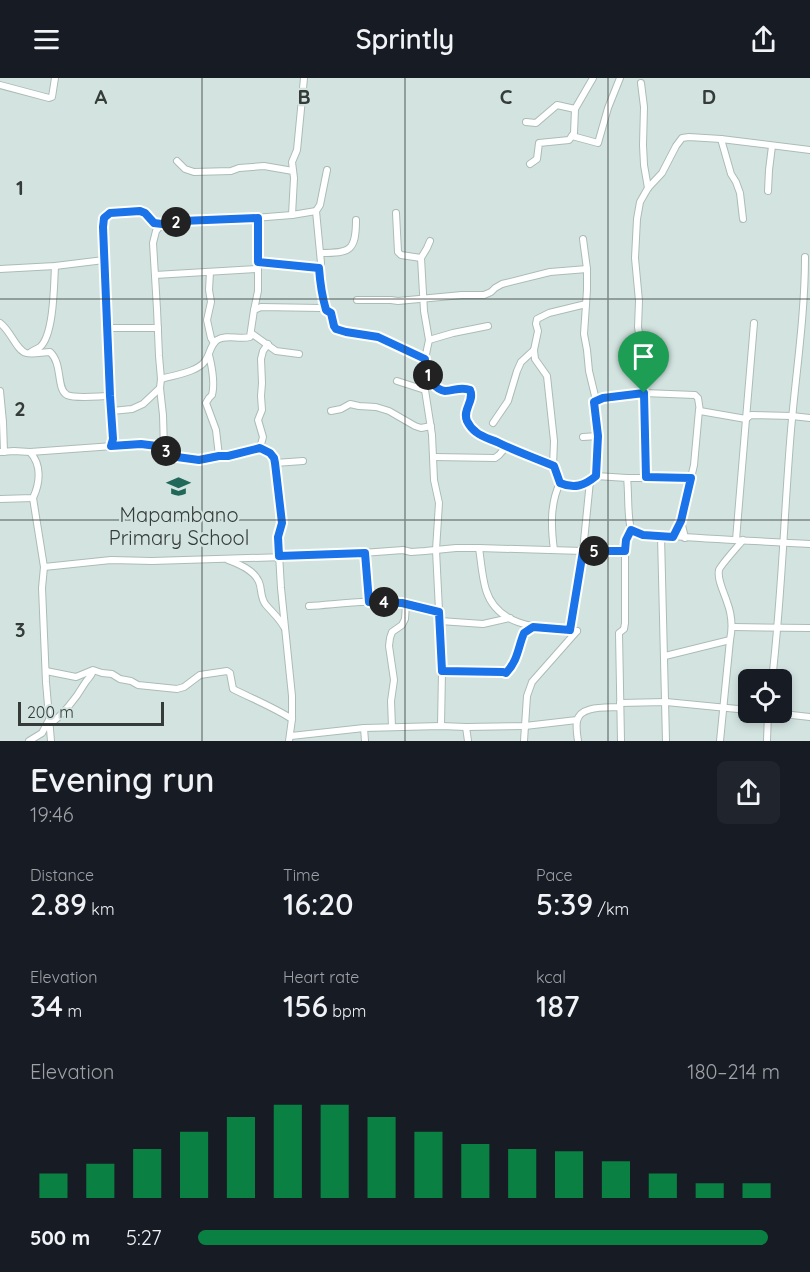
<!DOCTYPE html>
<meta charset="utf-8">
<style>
body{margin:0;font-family:Quicksand,sans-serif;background:#20242c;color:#f1f3f6;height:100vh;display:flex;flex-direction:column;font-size:22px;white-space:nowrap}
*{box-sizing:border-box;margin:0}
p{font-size:20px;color:#9ea1a6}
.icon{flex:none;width:33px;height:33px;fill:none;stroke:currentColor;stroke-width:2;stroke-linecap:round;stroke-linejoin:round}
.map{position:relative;height:663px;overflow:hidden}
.side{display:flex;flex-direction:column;background:#171b24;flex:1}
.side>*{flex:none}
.controls{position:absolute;left:738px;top:591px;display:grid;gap:12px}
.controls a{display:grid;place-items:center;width:54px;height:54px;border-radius:9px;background:#171b24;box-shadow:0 3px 9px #0003;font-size:30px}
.scale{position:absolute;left:18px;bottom:15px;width:146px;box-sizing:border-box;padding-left:6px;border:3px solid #343b39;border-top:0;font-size:16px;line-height:21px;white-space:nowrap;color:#343b39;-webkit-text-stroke:4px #d3e4e0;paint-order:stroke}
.pin{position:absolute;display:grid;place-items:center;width:51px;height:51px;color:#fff;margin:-62px -26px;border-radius:50% 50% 50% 0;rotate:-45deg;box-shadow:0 0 6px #0007}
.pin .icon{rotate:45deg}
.km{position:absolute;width:30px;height:30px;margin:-15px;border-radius:50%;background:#222;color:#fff;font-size:16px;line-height:30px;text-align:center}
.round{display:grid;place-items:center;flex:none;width:63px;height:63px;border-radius:9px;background:#20242c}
.summary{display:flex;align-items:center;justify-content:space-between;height:102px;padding:0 30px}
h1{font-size:33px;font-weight:600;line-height:45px}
.metrics{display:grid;grid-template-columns:repeat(3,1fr);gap:9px;height:102px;padding:6px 30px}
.metrics div{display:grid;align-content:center}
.metrics b{font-size:30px;font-weight:600}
.metrics small{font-size:16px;font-weight:400}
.metrics p{font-size:16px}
.chart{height:168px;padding:12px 30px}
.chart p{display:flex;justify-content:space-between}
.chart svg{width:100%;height:108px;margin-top:6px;stroke:#0b8043;stroke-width:6}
ul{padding:0 30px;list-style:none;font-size:20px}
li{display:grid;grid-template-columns:96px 72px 1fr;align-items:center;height:45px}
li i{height:15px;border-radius:8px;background:#0b8043}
header{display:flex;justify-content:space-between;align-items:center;height:78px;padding:0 30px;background:#171b24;font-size:27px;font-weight:600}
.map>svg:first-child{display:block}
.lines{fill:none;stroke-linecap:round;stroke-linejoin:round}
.minor-casing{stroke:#abbcb7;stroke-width:8}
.minor{stroke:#fff;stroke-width:6}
.route-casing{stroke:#fff;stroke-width:12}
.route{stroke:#1a73e8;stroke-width:8}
.grid{fill:none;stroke:#343b39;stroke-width:1.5;stroke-opacity:0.55}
.labels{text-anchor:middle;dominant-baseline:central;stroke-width:4.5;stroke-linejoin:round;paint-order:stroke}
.poi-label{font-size:20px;fill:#343b39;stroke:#d3e4e0}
.grid-label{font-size:20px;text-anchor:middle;font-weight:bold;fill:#343b39;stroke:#d3e4e0;stroke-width:4.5;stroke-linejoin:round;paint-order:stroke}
</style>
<header><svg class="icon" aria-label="menu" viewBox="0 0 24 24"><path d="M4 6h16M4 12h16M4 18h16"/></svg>Sprintly<svg class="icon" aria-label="share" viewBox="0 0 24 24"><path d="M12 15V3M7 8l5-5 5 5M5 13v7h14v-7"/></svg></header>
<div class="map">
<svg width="810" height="663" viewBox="0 0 810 663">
<rect width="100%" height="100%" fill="#d3e4e0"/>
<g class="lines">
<defs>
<g id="minor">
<path d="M 641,5 L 644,29 L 643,67 L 644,87 L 648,110"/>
<path d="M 0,7 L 49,20 L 52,19 L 55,0"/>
<path d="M 526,44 L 536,45 L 557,27 L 575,31"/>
<path d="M 572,58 L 598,65 L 608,30 L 620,0"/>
<path d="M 721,61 L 731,96 L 736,104 L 740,115 L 743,141"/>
<path d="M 177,83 L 185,91 L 194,94 L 231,93 L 239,90 L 264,88 L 293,93"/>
<path d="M 530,86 L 537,81 L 539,65 L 569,62 L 574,55 L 575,31 L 593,0"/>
<path d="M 768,113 L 769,92 L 772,68"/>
<path d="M 396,135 L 398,174 L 401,177 L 421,180"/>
<path d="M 292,137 L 294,100 L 292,84 L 297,72 L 304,0"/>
<path d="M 583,161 L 587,191 L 587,212 L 584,256 L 587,272 L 589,293 L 596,322"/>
<path d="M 430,163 L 427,170 L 421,180 L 424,233 L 429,262 L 425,281 L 425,294 L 431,303 L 438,311 L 447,313 L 465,310 L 470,312 C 475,323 462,331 467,343 C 469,347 472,351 476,354 C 481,358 487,360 492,362 C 512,372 533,380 553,388 L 560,405 L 569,409 L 590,403 L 596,398 L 627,400 C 629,417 627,435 631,452 C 643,459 658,457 672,458 C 718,462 764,463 810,466"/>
<path d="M 321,175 C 350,175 356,173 356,142"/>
<path d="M 258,184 L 319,190"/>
<path d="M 0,191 L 55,188 L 104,182"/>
<path d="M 210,194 L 209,212 L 211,224 L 207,242 L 211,260 L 214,265"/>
<path d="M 155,197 L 258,191"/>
<path d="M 357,222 L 391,222 L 398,223 L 462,217 L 484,217 L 491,214 L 495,210 L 502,206 L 550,194 L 587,191"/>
<path d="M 254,232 L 258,213 L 258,140"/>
<path d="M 326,232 C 322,218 316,199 321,185 L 316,133 L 320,127 L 327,92"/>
<path d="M 0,245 C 11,253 16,272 26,275 C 33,277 43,274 50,274 C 63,286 56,311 67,317 C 76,321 99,318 110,318"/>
<path d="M 107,250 L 158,250"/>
<path d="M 251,255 L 276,273 L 299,276"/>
<path d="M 429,262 L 453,255 L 488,248"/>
<path d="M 534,272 L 535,281 L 547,298 L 554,363 L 553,388"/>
<path d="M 31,274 C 34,272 37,271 40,269 C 54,257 54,206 55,188"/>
<path d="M 209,277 C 212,289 215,305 212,317 L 209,320 L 206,325 L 216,352 L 219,378"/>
<path d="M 425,296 L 425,312 L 432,357 L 434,402 L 439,425 L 436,472 L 442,593 L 441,648"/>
<path d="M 161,301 C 174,297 198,294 205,283 C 210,277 210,267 217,262 C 227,256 239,262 250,259 L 254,232 L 261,229 L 321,230 C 339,236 328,244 336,251 C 342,256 369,256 378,259 C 394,264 410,274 425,281"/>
<path d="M 397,303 L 425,312"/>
<path d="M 0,313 L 3,344 L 4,374"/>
<path d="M 112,333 L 132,331 L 143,326 L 160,310"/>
<path d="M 331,333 L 341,331 L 350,326 L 359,328 L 376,329 L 389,333 L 415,348 L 421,350 L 431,348"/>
<path d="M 493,345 L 508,323 L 517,293 L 521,284 L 534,272 L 538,253 L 536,246 L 537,241 L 549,235 L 586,226"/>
<path d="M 583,359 L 598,358"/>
<path d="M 111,368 L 113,361 L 103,168 C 103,160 100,146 105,139 C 109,134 138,131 144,134 C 148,136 151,142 154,145 L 162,146"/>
<path d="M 260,370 L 263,359 L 258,342 L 262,332 L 261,318 L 262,305 L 261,281 L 263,273 L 268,266"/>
<path d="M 164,372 L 163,337 L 160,310 L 161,301 L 159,278 L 157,231 L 153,165 L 156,153 L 162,146 L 182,143 L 228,142 L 292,137 L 316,133"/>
<path d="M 0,374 L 14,373 L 30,374 C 42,387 40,405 33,420 L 0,421"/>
<path d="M 30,374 L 141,366 L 157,368 L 177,379 L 186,381 L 199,382 L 219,378 L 228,378 L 260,370 L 270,374 L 274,380 L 275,385 L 282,445 L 278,459 L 281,510 L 292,618 L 292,641 L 289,663"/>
<path d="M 434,379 L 495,380 L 499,377 L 506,369"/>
<path d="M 275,385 L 303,383"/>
<path d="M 596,398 L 598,358 L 594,324 L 600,320 L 644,315 L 695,317 L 698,320 L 700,333 L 746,341 L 754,245"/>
<path d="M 646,399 L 643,278 L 638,249 L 639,223 L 635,180 L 637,141 L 640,124 L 648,110 L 662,95 L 676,68 L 682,60 L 689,59 L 721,61 L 810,72"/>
<path d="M 627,400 L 691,400"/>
<path d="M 33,420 L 44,489 L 42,510 L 46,604 L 51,663"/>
<path d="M 661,458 L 666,663"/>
<path d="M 685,460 L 681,443 L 694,387 L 699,332"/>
<path d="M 736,462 L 746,341 L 751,337 L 792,338 L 810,340"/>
<path d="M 479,470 C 481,483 482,499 486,512 C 498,551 544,550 577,553"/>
<path d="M 554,472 C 551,449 550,425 560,405"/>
<path d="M 365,475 L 370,524"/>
<path d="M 228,482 C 239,486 254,492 259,504 C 262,511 260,520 266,527 C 272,534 279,540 284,549"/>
<path d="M 44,489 L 111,482 L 152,483 L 316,478 L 329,475 L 349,476 L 403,472 L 411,474 L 425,473 L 456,470 L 479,470 L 583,473 L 625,473"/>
<path d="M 309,528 C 340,526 372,521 403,525 C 415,527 427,531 439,534"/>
<path d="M 440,543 L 483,546 L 510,540"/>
<path d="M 733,549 L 810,550"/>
<path d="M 571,553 L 583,473 L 590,403"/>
<path d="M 665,578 L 730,562"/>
<path d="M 46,593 L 76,599 L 93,592 L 102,595 L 112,596 L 120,601 L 131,603 L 138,607 L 177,611 L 184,609 L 200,597 L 227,593 L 230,595 L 233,611 C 253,621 273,629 292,641"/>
<path d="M 442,593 L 503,594 L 506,595 C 518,583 518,569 524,555 L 533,549"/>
<path d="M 772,602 C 782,518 784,435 791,352 C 796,294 805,237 805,179"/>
<path d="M 620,625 L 666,624 L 748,632"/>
<path d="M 765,634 L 810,639"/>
<path d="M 49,647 C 65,635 75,622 85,605 C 88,600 91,599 93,593"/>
<path d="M 392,649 L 391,623 L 394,602 L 389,568 L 390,560 L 392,554 L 402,547 L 405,541 L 406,526"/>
<path d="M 466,649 L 468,663"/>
<path d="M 364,650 L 365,663"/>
<path d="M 291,658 L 364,650 L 441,648 L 466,649 L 525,648 L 577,642"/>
<path d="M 29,663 L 42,655 L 49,642"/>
<path d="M 524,663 L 527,618 L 532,604 L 577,553"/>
<path d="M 578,663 C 577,657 576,649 577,643 C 580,627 607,630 620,629"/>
<path d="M 621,663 L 619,555 L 624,551 L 625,545 L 625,473 L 626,462 L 631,452"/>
<path d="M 720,663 L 730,562 C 733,548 732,537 727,524 C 724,514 717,502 719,492 C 720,488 738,468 743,462"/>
<path d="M 767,663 L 768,634"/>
</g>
</defs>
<!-- minor casing -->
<use href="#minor" class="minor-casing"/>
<!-- minor -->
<use href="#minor" class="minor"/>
</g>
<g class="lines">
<defs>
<path id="route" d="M 140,133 L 145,135 L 154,145 L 162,146 L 182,143 L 258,140 L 258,184 L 319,190 C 320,204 322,218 326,232 L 331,235 L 334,248 L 336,251 L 346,254 L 378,259 L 425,281 C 425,285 425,288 425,292 C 427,300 436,312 445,313 C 454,313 461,308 470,312 C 475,323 462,331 467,343 C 469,347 472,351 476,354 C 482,359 490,361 497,364 C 515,373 535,380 554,388 L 560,405 C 574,411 584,408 596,398 L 598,358 L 594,324 L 603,320 L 644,315 L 646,399 L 691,400 L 681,443 L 673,459 L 643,457 L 631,452 L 626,462 L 625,473 L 583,473 L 570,552 L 533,549 L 524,555 C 518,569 518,583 506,595 L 503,594 L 442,593 L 439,534 L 402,525 L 369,524 L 365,475 L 279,478 L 278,459 L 282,445 L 275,385 L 274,380 L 270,375 L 260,370 L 228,378 L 219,378 L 199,382 L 177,379 L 157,368 L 141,366 L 111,368 L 113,361 L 110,318 L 103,149 L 104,140 L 110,135 Z"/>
</defs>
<!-- route casing -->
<use href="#route" class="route-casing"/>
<!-- route -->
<use href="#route" class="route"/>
</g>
<!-- grid -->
<path class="grid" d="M 202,0 L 202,663M 405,0 L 405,663M 608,0 L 608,663M 0,221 L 810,221M 0,442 L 810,442"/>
<!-- icons -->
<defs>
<symbol id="school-bare" viewBox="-9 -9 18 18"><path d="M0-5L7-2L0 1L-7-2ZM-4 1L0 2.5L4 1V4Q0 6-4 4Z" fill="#21675a" stroke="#d3e4e0" stroke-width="2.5" paint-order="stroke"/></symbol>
</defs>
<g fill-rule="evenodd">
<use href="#school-bare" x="162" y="392" width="33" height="33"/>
</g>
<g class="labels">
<!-- poi labels -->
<g class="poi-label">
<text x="179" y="436">Mapambano<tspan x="179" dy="23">Primary School</tspan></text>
</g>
</g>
<g class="grid-label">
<text x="101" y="26">A</text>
<text x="304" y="26">B</text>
<text x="506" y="26">C</text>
<text x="709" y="26">D</text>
<text x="20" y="117">1</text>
<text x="20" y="338">2</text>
<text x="20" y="559">3</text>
</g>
</svg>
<div class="controls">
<a><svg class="icon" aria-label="locate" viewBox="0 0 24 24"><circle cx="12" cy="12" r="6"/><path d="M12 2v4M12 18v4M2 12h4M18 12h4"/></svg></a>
</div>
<div class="scale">200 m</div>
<div class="pin" style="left:644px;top:315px;background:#1e9e55"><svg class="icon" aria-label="arrive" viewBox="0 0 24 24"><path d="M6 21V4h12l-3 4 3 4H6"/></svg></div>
<b class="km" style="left:428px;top:297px">1</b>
<b class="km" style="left:176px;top:144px">2</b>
<b class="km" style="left:166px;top:373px">3</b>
<b class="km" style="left:384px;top:524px">4</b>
<b class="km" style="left:594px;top:473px">5</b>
</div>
<section class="side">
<div class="summary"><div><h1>Evening run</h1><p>19:46</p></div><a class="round"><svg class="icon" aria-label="share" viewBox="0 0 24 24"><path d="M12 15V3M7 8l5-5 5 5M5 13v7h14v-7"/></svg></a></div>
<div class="metrics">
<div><p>Distance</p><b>2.89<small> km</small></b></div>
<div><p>Time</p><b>16:20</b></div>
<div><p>Pace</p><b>5:39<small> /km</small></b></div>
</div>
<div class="metrics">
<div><p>Elevation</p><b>34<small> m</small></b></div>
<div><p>Heart rate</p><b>156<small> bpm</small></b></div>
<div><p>kcal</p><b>187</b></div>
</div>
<div class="chart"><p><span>Elevation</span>180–214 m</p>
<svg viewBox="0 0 160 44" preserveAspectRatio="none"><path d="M5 44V34M15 44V30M25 44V24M35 44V17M45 44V11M55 44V6M65 44V6M75 44V11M85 44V17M95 44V22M105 44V24M115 44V25M125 44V29M135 44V34M145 44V38M155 44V38"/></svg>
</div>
<ul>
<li><b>500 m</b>5:27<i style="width:98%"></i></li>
</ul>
</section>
